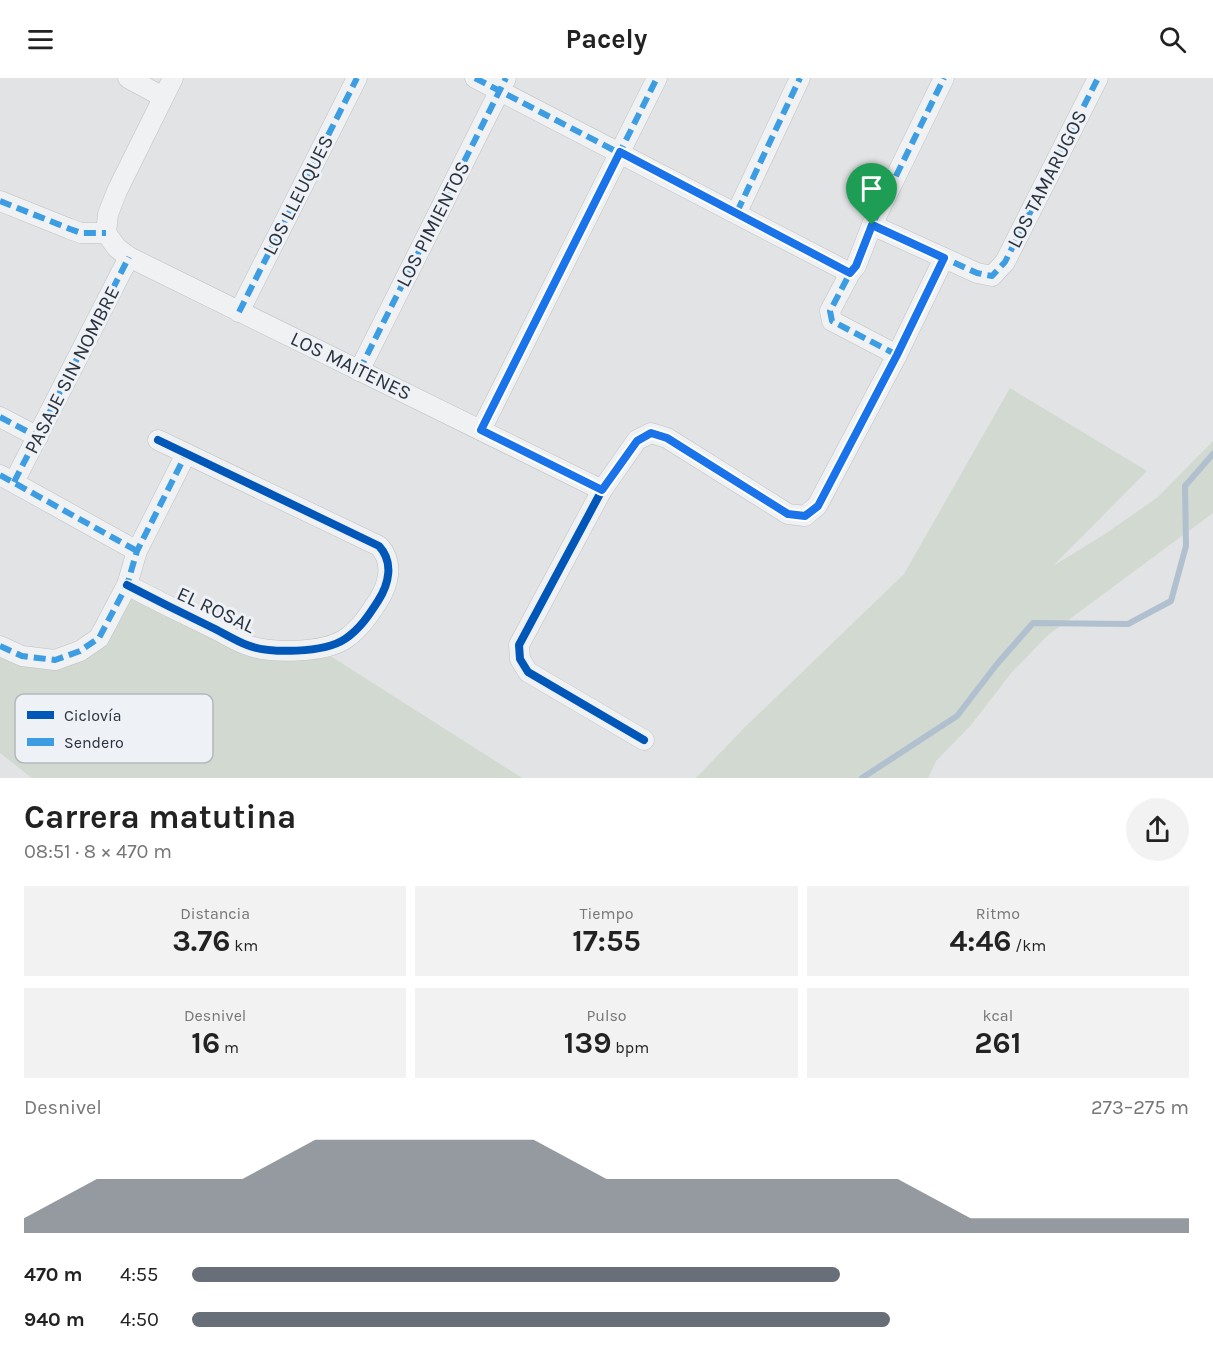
<!DOCTYPE html>
<html lang="es">
<meta charset="utf-8">
<style>
body{margin:0;font-family:Karla,sans-serif;background:#f2f2f2;color:#222;height:100vh;display:flex;flex-direction:column;font-size:22px;white-space:nowrap}
*{box-sizing:border-box;margin:0}
p{font-size:20px;color:#767676}
.icon{flex:none;width:33px;height:33px;fill:none;stroke:currentColor;stroke-width:2;stroke-linecap:round;stroke-linejoin:round}
.map{position:relative;height:700px;overflow:hidden}
.side{display:flex;flex-direction:column;background:#fff;flex:1}
.side>*{flex:none}
.pin{position:absolute;display:grid;place-items:center;width:51px;height:51px;color:#fff;margin:-62px -26px;border-radius:50% 50% 50% 0;rotate:-45deg;box-shadow:0 0 6px #0007}
.pin .icon{rotate:45deg}
.round{display:grid;place-items:center;flex:none;width:63px;height:63px;border-radius:32px;background:#f2f2f2}
.headline{display:flex;align-items:center;justify-content:space-between;height:102px;padding:0 24px}
h1{font-size:33px;font-weight:700;line-height:45px}
.stats{display:grid;grid-template-columns:repeat(3,1fr);gap:9px;height:102px;padding:6px 24px}
.stats div{display:grid;align-content:center;border-radius:0px;background:#f2f2f2;text-align:center}
.stats b{font-size:30px;font-weight:700}
.stats small{font-size:16px;font-weight:400}
.stats p{font-size:16px}
.chart{height:168px;padding:12px 24px}
.chart p{display:flex;justify-content:space-between}
.chart svg{width:100%;height:108px;margin-top:6px;fill:#696f78;opacity:.7}
ul{padding:0 24px;list-style:none;font-size:20px}
li{display:grid;grid-template-columns:96px 72px 1fr;align-items:center;height:45px}
li i{height:15px;border-radius:8px;background:#696f78}
header{display:flex;justify-content:space-between;align-items:center;height:78px;padding:0 24px;background:#fff;font-size:27px;font-weight:700}
.map>svg:first-child{display:block}
.green{fill:#d2d9d1}
.lines{fill:none;stroke-linecap:round;stroke-linejoin:round}
.stream{stroke:#b1c0cf;stroke-width:6}
.street-casing{stroke:#bfc1c3;stroke-width:21}
.street{stroke:#f0f1f3;stroke-width:20}
.quiet{stroke:#3d9de3;stroke-width:6;stroke-dasharray:12 6;stroke-linecap:butt}
.cycleway-casing{stroke:#eef1f5;stroke-width:11}
.cycleway{stroke:#0057b8;stroke-width:8}
.route-casing{stroke:#fff;stroke-width:12}
.route{stroke:#1a73e8;stroke-width:8}
.labels{text-anchor:middle;dominant-baseline:central;stroke-width:6;stroke-linejoin:round;paint-order:stroke}
.street-label{font-size:20px;fill:#29313d;stroke:#eef1f5}
.key{fill:#eef1f5;stroke:#b3b7be;stroke-width:1.5}
.key-label{font-size:16px;fill:#29313d}
</style>
<header><svg class="icon" aria-label="menu" viewBox="0 0 24 24"><path d="M4 6h16M4 12h16M4 18h16"/></svg>Pacely<svg class="icon" aria-label="search" viewBox="0 0 24 24"><circle cx="10" cy="10" r="6"/><path d="M15 15l6 6"/></svg></header>
<div class="map">
<svg width="1213" height="700" viewBox="0 0 1213 700">
<rect width="100%" height="100%" fill="#e1e3e5"/>
<!-- green -->
<g class="green">
<path d="M 1010,310 L 1147,393 L 1053,488 L 1105,456 L 1158,419 L 1213,363 L 1213,435 L 1048,557 L 1012,594 L 971,647 L 936,683 L 928,700 L 696,700 L 745,649 L 904,496 Z"/>
<path d="M 127,507 L 293,581 L 332,579 L 522,700 L 32,700 L 0,675 L 0,568 L 22,578 L 80,573 Z"/>
</g>
<g class="lines">
<!-- stream -->
<path class="stream" d="M 862,700 L 957,638 L 997,586 L 1033,545 L 1128,546 L 1171,523 L 1186,468 L 1185,408 L 1213,376"/>
<defs>
<g id="street">
<path d="M 128,0 L 163,19"/>
<path d="M 475,0 L 850,195"/>
<path d="M 0,123 L 70,151 L 81,155 L 106,155"/>
<path d="M 737,134 L 800,0"/>
<path d="M 872,147 L 977,195 L 992,198 L 1005,184 L 1098,0"/>
<path d="M 106,155 L 117,170 L 129,179 L 602,412"/>
<path d="M 106,155 L 108,136 L 117,113 L 173,0"/>
<path d="M 239,234 L 357,0"/>
<path d="M 897,277 L 832,243 L 830,233 L 850,195 L 856,188 L 872,147 L 944,0"/>
<path d="M 359,293 L 506,0"/>
<path d="M 0,339 L 38,359"/>
<path d="M 481,352 L 657,0"/>
<path d="M 0,397 L 137,473"/>
<path d="M 14,404 L 129,179"/>
<path d="M 127,507 C 154,521 182,535 209,548 C 222,554 234,562 247,567 C 270,576 324,575 345,561 C 360,551 369,537 378,523 C 389,506 394,484 379,468 L 158,362"/>
<path d="M 0,568 L 22,578 L 55,582 L 80,573 L 99,560 L 127,507 L 137,473 L 186,376"/>
<path d="M 644,662 L 528,594 L 520,581 L 519,567 L 602,412 L 637,362 L 651,355 L 667,360 L 788,436 L 805,438 L 817,428 L 897,277 L 944,180"/>
</g>
</defs>
<!-- street casing -->
<use href="#street" class="street-casing"/>
<!-- street -->
<use href="#street" class="street"/>
<!-- quiet -->
<g class="quiet">
<path d="M 475,0 L 850,195"/>
<path d="M 0,123 L 70,151 L 81,155 L 106,155"/>
<path d="M 737,134 L 800,0"/>
<path d="M 872,147 L 977,195 L 992,198 L 1005,184 L 1098,0"/>
<path d="M 239,234 L 357,0"/>
<path d="M 897,277 L 832,243 L 830,233 L 850,195 L 856,188 L 872,147 L 944,0"/>
<path d="M 359,293 L 506,0"/>
<path d="M 0,339 L 38,359"/>
<path d="M 481,352 L 657,0"/>
<path d="M 0,397 L 137,473"/>
<path d="M 14,404 L 129,179"/>
<path d="M 0,568 L 22,578 L 55,582 L 80,573 L 99,560 L 127,507 L 137,473 L 186,376"/>
</g>
<defs>
<g id="cycleway">
<path d="M 127,507 C 154,521 182,535 209,548 C 222,554 234,562 247,567 C 270,576 324,575 345,561 C 360,551 369,537 378,523 C 389,506 394,484 379,468 L 158,362"/>
<path d="M 644,662 L 528,594 L 520,581 L 519,567 L 602,412 L 637,362 L 651,355 L 667,360 L 788,436 L 805,438 L 817,428 L 897,277 L 944,180"/>
</g>
</defs>
<!-- cycleway casing -->
<use href="#cycleway" class="cycleway-casing"/>
<!-- cycleway -->
<use href="#cycleway" class="cycleway"/>
</g>
<g class="lines">
<defs>
<path id="route" d="M 620,74 L 850,195 L 856,188 L 872,147 L 944,180 L 897,277 L 818,428 L 805,438 L 788,436 L 667,360 L 651,355 L 637,363 L 602,412 L 481,352 Z"/>
</defs>
<!-- route casing -->
<use href="#route" class="route-casing"/>
<!-- route -->
<use href="#route" class="route"/>
</g>
<g class="labels">
<!-- street labels -->
<g class="street-label">
<text transform="translate(1047 101) rotate(-63)">LOS TAMARUGOS</text>
<text transform="translate(298 117) rotate(-63)">LOS LLEUQUES</text>
<text transform="translate(433 146) rotate(-63)">LOS PIMIENTOS</text>
<text transform="translate(351 288) rotate(26)">LOS MAITENES</text>
<text transform="translate(72 292) rotate(-63)">PASAJE SIN NOMBRE</text>
<text transform="translate(216 532) rotate(25)">EL ROSAL</text>
</g>
</g>
<!-- legend -->
<rect x="15" y="616" width="198" height="69" rx="9" class="key"/>
<rect x="27" y="633" width="27" height="8" fill="#0057b8"/>
<rect x="27" y="660" width="27" height="8" fill="#3d9de3"/>
<g class="key-label">
<text x="64" y="643">Ciclovía</text>
<text x="64" y="670">Sendero</text>
</g>
</svg>
<div class="pin" style="left:872px;top:147px;background:#1e9e55"><svg class="icon" aria-label="arrive" viewBox="0 0 24 24"><path d="M6 21V4h12l-3 4 3 4H6"/></svg></div>
</div>
<section class="side">
<div class="headline"><div><h1>Carrera matutina</h1><p>08:51 · 8 × 470 m</p></div><a class="round"><svg class="icon" aria-label="share" viewBox="0 0 24 24"><path d="M12 15V3M7 8l5-5 5 5M5 13v7h14v-7"/></svg></a></div>
<div class="stats">
<div><p>Distancia</p><b>3.76<small> km</small></b></div>
<div><p>Tiempo</p><b>17:55</b></div>
<div><p>Ritmo</p><b>4:46<small> /km</small></b></div>
</div>
<div class="stats">
<div><p>Desnivel</p><b>16<small> m</small></b></div>
<div><p>Pulso</p><b>139<small> bpm</small></b></div>
<div><p>kcal</p><b>261</b></div>
</div>
<div class="chart"><p><span>Desnivel</span>273–275 m</p>
<svg viewBox="0 0 160 44" preserveAspectRatio="none"><path d="M0 44V38L10 22L20 22L30 22L40 6L50 6L60 6L70 6L80 22L90 22L100 22L110 22L120 22L130 38L140 38L150 38L160 38V44z"/></svg>
</div>
<ul>
<li><b>470 m</b>4:55<i style="width:65%"></i></li>
<li><b>940 m</b>4:50<i style="width:70%"></i></li>
</ul>
</section>
